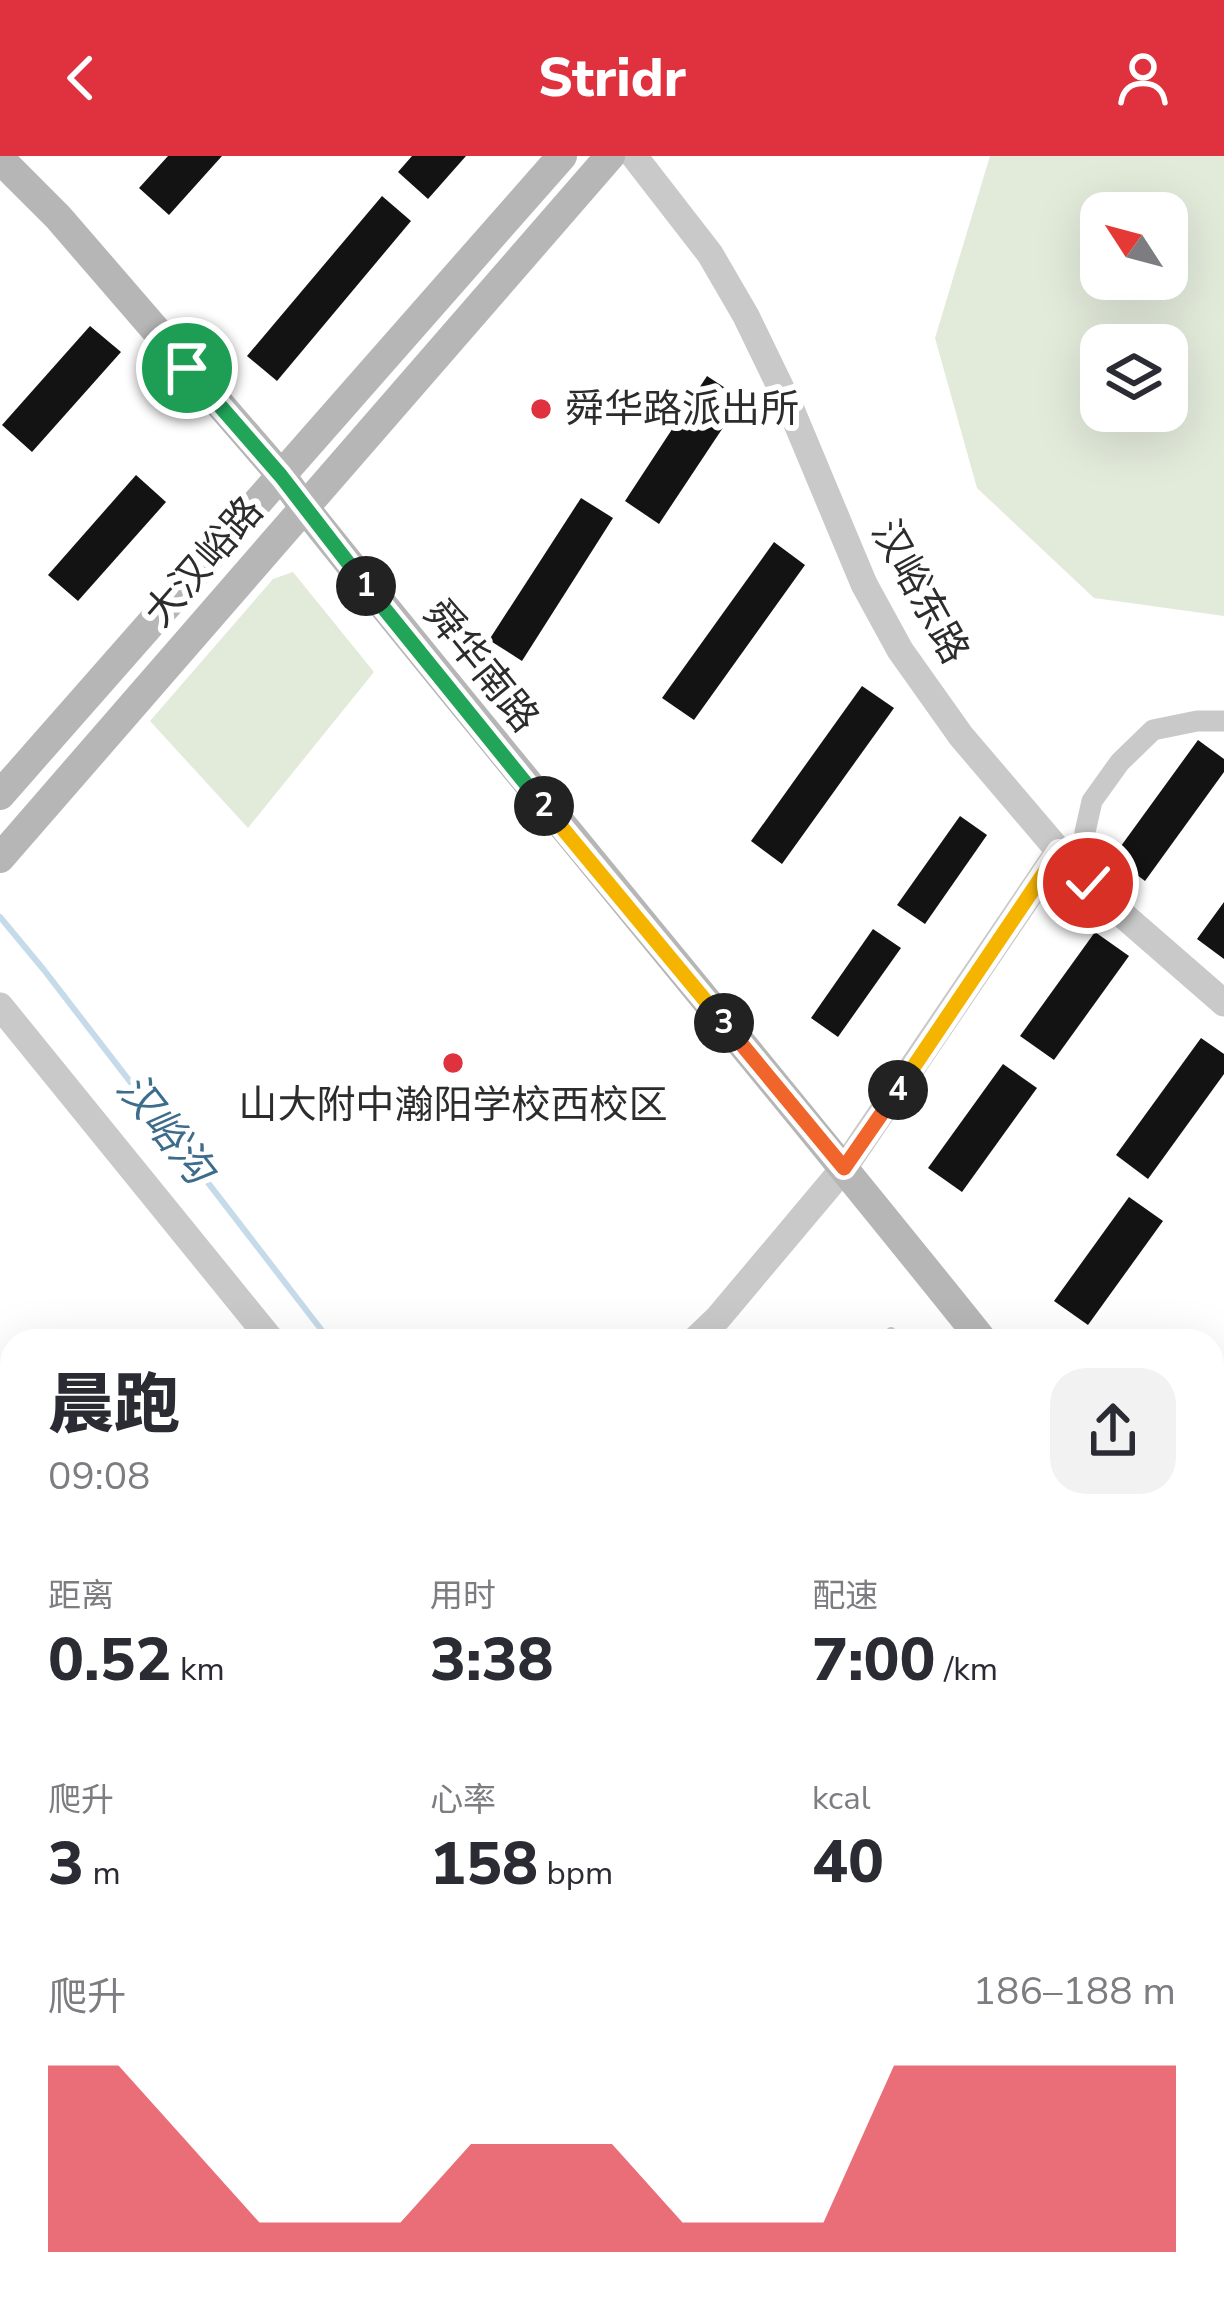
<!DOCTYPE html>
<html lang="zh">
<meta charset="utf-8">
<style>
body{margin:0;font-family:"Nunito Sans","Noto Sans SC",sans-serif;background:#f2f2f3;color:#2b2b33;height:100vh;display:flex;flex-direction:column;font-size:45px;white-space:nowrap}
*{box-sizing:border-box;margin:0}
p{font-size:39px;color:#7c7c81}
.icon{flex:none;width:66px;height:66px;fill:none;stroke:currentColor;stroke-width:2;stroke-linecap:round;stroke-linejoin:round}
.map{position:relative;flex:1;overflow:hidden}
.sheet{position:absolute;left:0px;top:1173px;width:1224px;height:975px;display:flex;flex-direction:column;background:#fff;border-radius:36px 36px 0 0;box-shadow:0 12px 48px #0002}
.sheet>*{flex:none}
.needle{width:78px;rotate:306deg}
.fabs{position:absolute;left:1080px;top:36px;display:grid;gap:24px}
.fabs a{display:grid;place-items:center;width:108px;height:108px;border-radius:24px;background:#fff;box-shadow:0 12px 48px #0002;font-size:60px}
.pin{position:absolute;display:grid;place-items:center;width:102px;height:102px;color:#fff;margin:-51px;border:6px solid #fff;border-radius:50%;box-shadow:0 3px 12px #0007}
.km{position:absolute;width:60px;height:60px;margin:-30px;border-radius:50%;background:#222;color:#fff;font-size:33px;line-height:60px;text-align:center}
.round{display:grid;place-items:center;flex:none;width:126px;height:126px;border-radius:36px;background:#f2f2f3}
.head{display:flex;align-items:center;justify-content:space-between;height:204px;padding:0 48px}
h1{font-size:66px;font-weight:800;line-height:90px}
.stats{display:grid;grid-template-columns:repeat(3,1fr);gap:18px;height:204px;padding:12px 48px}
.stats div{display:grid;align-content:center}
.stats b{font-size:60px;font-weight:800}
.stats small{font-size:33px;font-weight:400}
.stats p{font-size:33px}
.chart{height:336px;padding:24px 48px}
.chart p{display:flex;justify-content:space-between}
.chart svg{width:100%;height:216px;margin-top:12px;fill:#e0313e;opacity:.7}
header{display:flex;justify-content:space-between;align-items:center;height:156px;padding:0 48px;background:#e0313e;color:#fff;font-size:54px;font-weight:800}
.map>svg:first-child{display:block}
.green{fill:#e2eada;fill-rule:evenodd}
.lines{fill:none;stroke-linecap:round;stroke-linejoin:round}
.stream{stroke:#c6dbe9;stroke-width:6}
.building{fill:#131313}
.service{stroke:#c9c9c9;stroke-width:10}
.minor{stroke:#c9c9c9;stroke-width:21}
.tertiary{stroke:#c9c9c9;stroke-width:27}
.secondary{stroke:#b6b6b6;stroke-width:30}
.split-1-casing{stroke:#fff;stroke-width:24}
.split-2-casing{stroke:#fff;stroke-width:24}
.split-3-casing{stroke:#fff;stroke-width:24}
.split-4-casing{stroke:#fff;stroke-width:24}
.split-5-casing{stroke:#fff;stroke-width:24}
.split-1{stroke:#22a559;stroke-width:15}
.split-2{stroke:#22a559;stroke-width:15}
.split-3{stroke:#f5b400;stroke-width:15}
.split-4{stroke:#f0652b;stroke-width:15}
.split-5{stroke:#f5b400;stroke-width:15}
.poi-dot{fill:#e0313e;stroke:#fff;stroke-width:4.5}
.labels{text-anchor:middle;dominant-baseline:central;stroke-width:12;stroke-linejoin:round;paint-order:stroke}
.poi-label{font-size:39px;fill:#2c2c2c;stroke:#fff;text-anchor:start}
.street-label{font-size:39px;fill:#2c2c2c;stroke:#fff}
.water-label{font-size:42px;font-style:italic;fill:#3d6d8b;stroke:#fff}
</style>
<header><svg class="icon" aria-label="back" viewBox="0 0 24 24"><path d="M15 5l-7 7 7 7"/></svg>Stridr<svg class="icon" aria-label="person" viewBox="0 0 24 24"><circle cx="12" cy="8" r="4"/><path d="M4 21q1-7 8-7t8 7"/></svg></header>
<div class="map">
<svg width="1224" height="2146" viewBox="0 0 1224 2146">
<rect width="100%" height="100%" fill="#fff"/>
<!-- green -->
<g class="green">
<path d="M 990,0 L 1224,0 L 1224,460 L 1094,442 L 977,332 L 935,182 ZM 1101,57 L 1167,57 L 1167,123 L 1101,123 ZM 1101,189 L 1167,189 L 1167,255 L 1101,255 Z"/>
<path d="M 293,416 L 374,516 L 248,672 L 150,565 L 273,423 Z"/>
<path d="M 0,1325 L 12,1339 L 12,1482 L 0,1492 Z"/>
<path d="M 0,1762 L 12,1780 L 12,1842 L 0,1850 Z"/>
<path d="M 12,1922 L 12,2021 L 0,2029 L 0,1930 Z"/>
<path d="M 0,2036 L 12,2054 L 12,2136 L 77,2136 L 67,2143 L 68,2146 L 0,2146 Z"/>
</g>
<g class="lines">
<!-- stream -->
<path class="stream" d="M 0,761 L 44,814 L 330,1185"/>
</g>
<!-- building -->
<g class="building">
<path d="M 168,0 L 222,0 L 169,59 L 139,32 Z"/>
<path d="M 412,0 L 466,0 L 428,43 L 398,16 Z"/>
<path d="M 382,40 L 411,65 L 277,225 L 247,200 Z"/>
<path d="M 90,170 L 121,196 L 32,296 L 2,269 Z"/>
<path d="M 707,220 L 742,243 L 659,368 L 625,345 Z"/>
<path d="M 136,319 L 166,346 L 78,445 L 48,419 Z"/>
<path d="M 581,342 L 613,362 L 522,505 L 489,484 Z"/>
<path d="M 774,386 L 805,409 L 694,564 L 662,542 Z"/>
<path d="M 862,530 L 894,552 L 782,708 L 751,685 Z"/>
<path d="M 1198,584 L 1224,603 L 1224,616 L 1145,725 L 1113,701 Z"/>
<path d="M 960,660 L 987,679 L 925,768 L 897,749 Z"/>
<path d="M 1224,746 L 1224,803 L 1197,783 Z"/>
<path d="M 873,773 L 901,792 L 838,881 L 811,862 Z"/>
<path d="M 1095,776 L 1129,800 L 1054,904 L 1020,880 Z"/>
<path d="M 1201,882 L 1224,898 L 1224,918 L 1148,1023 L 1116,999 Z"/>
<path d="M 1003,908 L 1037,932 L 962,1036 L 928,1012 Z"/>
<path d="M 1129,1041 L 1163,1065 L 1088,1169 L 1054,1145 Z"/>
</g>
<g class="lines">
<!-- service -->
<g class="service">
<path d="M 891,1176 L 898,1185"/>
<path d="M 1212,1561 L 1224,1576"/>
<path d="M 1212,1619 L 1224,1609"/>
</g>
<!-- minor -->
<path class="minor" d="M 1088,727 L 1085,676 L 1092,645 L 1120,606 L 1153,574 L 1197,565 L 1224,565"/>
<!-- tertiary -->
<g class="tertiary">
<path d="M 634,0 L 710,98 L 746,160 L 790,251 L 864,428 L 900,494 L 961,580 L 1059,695 L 1101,740 L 1224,847"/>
<path d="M 0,850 L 272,1185"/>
<path d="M 694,1185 L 718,1162 L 844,1012 L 1059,695"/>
<path d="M 0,1667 L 12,1684"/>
<path d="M 1212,1706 L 1224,1698"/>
<path d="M 283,2136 L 288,2146"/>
<path d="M 733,2146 L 741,2136"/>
</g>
<!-- secondary -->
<g class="secondary">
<path d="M 0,3 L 58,61 L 281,319 L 304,351 C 528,631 759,905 983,1185"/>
<path d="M 0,639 L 562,0"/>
<path d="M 0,702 L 610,0"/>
<path d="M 1212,1466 L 1224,1480"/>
</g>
</g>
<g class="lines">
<defs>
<path id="split-1" d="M 187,212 L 281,320 L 366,430"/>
<path id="split-2" d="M 366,430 L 544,650"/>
<path id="split-3" d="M 544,650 L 724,867"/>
<path id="split-4" d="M 724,867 L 844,1012 L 898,934"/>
<path id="split-5" d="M 898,934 L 1059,695 L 1088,727"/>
</defs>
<!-- split-1 casing -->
<use href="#split-1" class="split-1-casing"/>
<!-- split-2 casing -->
<use href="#split-2" class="split-2-casing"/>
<!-- split-3 casing -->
<use href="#split-3" class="split-3-casing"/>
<!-- split-4 casing -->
<use href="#split-4" class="split-4-casing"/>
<!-- split-5 casing -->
<use href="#split-5" class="split-5-casing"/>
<!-- split-1 -->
<use href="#split-1" class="split-1"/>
<!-- split-2 -->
<use href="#split-2" class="split-2"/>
<!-- split-3 -->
<use href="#split-3" class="split-3"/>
<!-- split-4 -->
<use href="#split-4" class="split-4"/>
<!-- split-5 -->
<use href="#split-5" class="split-5"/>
</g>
<!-- markers -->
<g class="poi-dot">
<circle cx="541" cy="253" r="12"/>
<circle cx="453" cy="907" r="12"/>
</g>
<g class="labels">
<!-- poi labels -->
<g class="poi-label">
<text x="565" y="253">舜华路派出所</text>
<text x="453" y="949" text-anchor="middle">山大附中瀚阳学校西校区</text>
</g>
<!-- street labels -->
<g class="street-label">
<text transform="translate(204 406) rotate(-49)">大汉峪路</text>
<text transform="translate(920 436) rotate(61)">汉峪东路</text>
<text transform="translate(481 510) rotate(51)">舜华南路</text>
</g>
<!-- water labels -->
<g class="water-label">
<text transform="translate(165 973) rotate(52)">汉峪沟</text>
</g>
</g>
</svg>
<div class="fabs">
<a><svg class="needle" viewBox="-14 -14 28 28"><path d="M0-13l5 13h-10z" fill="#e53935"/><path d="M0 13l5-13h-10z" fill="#7c7c81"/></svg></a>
<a><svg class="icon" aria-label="layers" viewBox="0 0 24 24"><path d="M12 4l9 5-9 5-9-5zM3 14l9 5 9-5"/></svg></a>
</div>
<div class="pin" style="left:187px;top:212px;background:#1e9e55"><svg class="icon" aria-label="arrive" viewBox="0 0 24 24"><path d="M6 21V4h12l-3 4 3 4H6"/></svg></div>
<div class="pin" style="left:1088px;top:727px;background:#d93025"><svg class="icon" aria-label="check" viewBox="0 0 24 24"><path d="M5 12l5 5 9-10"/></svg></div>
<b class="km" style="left:366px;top:430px">1</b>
<b class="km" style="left:544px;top:650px">2</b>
<b class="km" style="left:724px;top:867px">3</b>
<b class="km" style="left:898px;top:934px">4</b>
<section class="sheet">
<div class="head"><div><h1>晨跑</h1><p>09:08</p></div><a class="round"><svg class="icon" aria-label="share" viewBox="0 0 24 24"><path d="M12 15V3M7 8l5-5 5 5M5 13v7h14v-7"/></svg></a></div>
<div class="stats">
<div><p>距离</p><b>0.52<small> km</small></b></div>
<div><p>用时</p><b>3:38</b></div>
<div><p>配速</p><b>7:00<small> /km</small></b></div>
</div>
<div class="stats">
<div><p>爬升</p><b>3<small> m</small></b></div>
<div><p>心率</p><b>158<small> bpm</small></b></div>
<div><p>kcal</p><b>40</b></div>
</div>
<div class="chart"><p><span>爬升</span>186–188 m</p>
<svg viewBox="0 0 160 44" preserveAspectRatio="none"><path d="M0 44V6L10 6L20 22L30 38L40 38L50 38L60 22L70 22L80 22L90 38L100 38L110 38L120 6L130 6L140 6L150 6L160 6V44z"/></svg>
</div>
</section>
</div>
